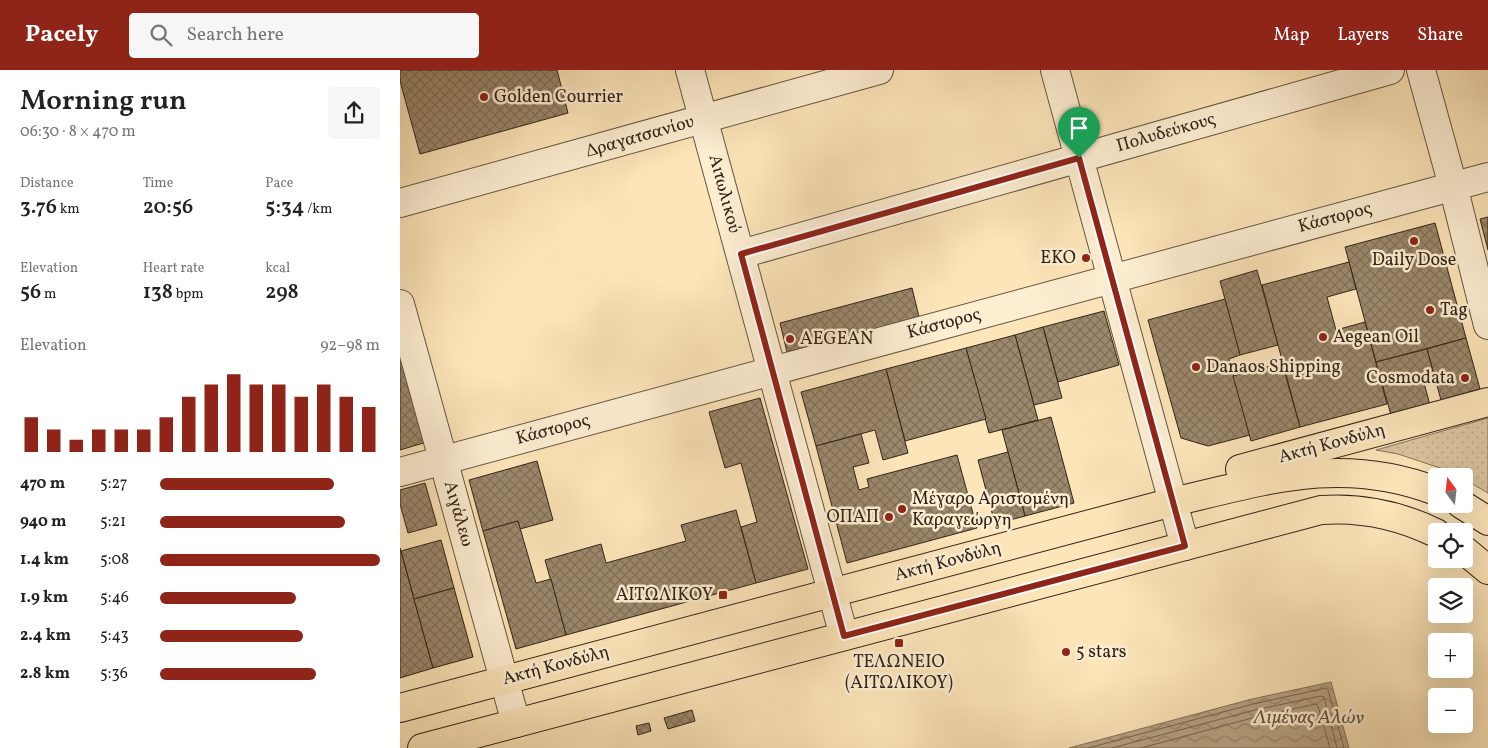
<!DOCTYPE html>
<meta charset="utf-8">
<style>
body{margin:0;font-family:Vollkorn,serif;background:#f6f6f6;color:#222;height:100vh;display:flex;flex-direction:column;font-size:19px;white-space:nowrap}
*{box-sizing:border-box;margin:0}
p{font-size:16px;color:#767676}
.icon{flex:none;width:28px;height:28px;fill:none;stroke:currentColor;stroke-width:2;stroke-linecap:round;stroke-linejoin:round}
.map{position:relative;flex:1;overflow:hidden}
.sheet{display:flex;flex-direction:column;background:#fff;width:400px}
.sheet>*{flex:none}
.needle{width:32px;rotate:345deg}
.tools{position:absolute;left:1028px;top:398px;display:grid;gap:10px}
.tools a{display:grid;place-items:center;width:45px;height:45px;border-radius:5px;background:#fff;box-shadow:0 5px 20px #0002;font-size:25px}
.pin{position:absolute;display:grid;place-items:center;width:42px;height:42px;color:#fff;margin:-51px -21px;border-radius:50% 50% 50% 0;rotate:-45deg;box-shadow:0 0 5px #0007}
.pin .icon{rotate:45deg}
.round{display:grid;place-items:center;flex:none;width:52px;height:52px;border-radius:5px;background:#f6f6f6}
.head{display:flex;align-items:center;justify-content:space-between;height:85px;padding:0 20px}
h1{font-size:28px;font-weight:600;line-height:38px}
.figures{display:grid;grid-template-columns:repeat(3,1fr);gap:8px;height:85px;padding:5px 20px}
.figures div{display:grid;align-content:center}
.figures b{font-size:21px;font-weight:600}
.figures small{font-size:14px;font-weight:400}
.figures p{font-size:14px}
.chart{height:140px;padding:10px 20px}
.chart p{display:flex;justify-content:space-between}
.chart svg{width:100%;height:90px;margin-top:5px;stroke:#8f2418;stroke-width:6}
ul{padding:0 20px;list-style:none;font-size:16px}
li{display:grid;grid-template-columns:80px 60px 1fr;align-items:center;height:38px}
li i{height:12px;border-radius:6px;background:#8f2418}
header{display:flex;align-items:center;gap:30px;box-sizing:border-box;height:70px;padding:0 25px;background:#8f2418;color:#fff}
header strong{font-size:24px}
nav{display:flex;gap:28px;margin-inline-start:auto;font-size:18px}
.search{width:350px;height:45px;background:#f6f6f6;display:flex;align-items:center;gap:12px;box-sizing:border-box;padding:0 18px;border-radius:5px;color:#767676;font-size:19px}
main{display:flex;flex:1;min-height:0}
.map>svg:first-child{display:block}
.grass{fill:url(#grass-dots);stroke:#86745c}
.water{fill:url(#water-waves);stroke:#837059}
.lines{fill:none;stroke-linecap:round;stroke-linejoin:round}
.shore{stroke:#76634e;stroke-width:1}
.building{fill:url(#building-cross-hatch);stroke:#332319}
.minor-casing{stroke:#655441;stroke-width:30}
.major-casing{stroke:#332319;stroke-width:30}
.minor{stroke:#fdeed2;stroke-width:28}
.major{stroke:#fce5b9;stroke-width:28}
.route-casing{stroke:#fff;stroke-width:10}
.route{stroke:#8f2418;stroke-width:6}
.poi-dot{fill:#8f2418;stroke:#fdeed2;stroke-width:2}
.labels{text-anchor:middle;dominant-baseline:central;stroke-width:5;stroke-linejoin:round;paint-order:stroke}
.poi-label{font-size:18px;fill:#332319;stroke:#fdeed2;text-anchor:start}
.street-label{font-size:18px;fill:#332319;stroke:#fdeed2}
.water-label{font-size:19px;font-style:italic;fill:#62503e;stroke:#fdeed2}
</style>
<header>
<strong>Pacely</strong>
<div class="search"><svg class="icon" aria-label="search" viewBox="0 0 24 24"><circle cx="10" cy="10" r="6"/><path d="M15 15l6 6"/></svg>Search here</div>
<nav><a>Map</a><a>Layers</a><a>Share</a></nav>
</header>
<main>
<section class="sheet">
<div class="head"><div><h1>Morning run</h1><p>06:30 · 8 × 470 m</p></div><a class="round"><svg class="icon" aria-label="share" viewBox="0 0 24 24"><path d="M12 15V3M7 8l5-5 5 5M5 13v7h14v-7"/></svg></a></div>
<div class="figures">
<div><p>Distance</p><b>3.76<small> km</small></b></div>
<div><p>Time</p><b>20:56</b></div>
<div><p>Pace</p><b>5:34<small> /km</small></b></div>
</div>
<div class="figures">
<div><p>Elevation</p><b>56<small> m</small></b></div>
<div><p>Heart rate</p><b>138<small> bpm</small></b></div>
<div><p>kcal</p><b>298</b></div>
</div>
<div class="chart"><p><span>Elevation</span>92–98 m</p>
<svg viewBox="0 0 160 44" preserveAspectRatio="none"><path d="M5 44V27M15 44V33M25 44V38M35 44V33M45 44V33M55 44V33M65 44V27M75 44V17M85 44V11M95 44V6M105 44V11M115 44V11M125 44V17M135 44V11M145 44V17M155 44V22"/></svg>
</div>
<ul>
<li><b>470 m</b>5:27<i style="width:79%"></i></li>
<li><b>940 m</b>5:21<i style="width:84%"></i></li>
<li><b>1.4 km</b>5:08<i style="width:100%"></i></li>
<li><b>1.9 km</b>5:46<i style="width:62%"></i></li>
<li><b>2.4 km</b>5:43<i style="width:65%"></i></li>
<li><b>2.8 km</b>5:36<i style="width:71%"></i></li>
</ul>
</section>
<div class="map">
<svg width="1088" height="678" viewBox="0 0 1088 678">
<defs>
<pattern id="grass-dots" width="8" height="8" patternUnits="userSpaceOnUse" patternTransform="scale(1.25)"><rect width="8" height="8" fill="#dac49e"/><path d="M2 2h.1M6 6h.1" fill="none" stroke="#bca888" stroke-width="1.8" stroke-linecap="round"/></pattern>
<pattern id="water-waves" width="16" height="10" patternUnits="userSpaceOnUse" patternTransform="scale(1.25)"><rect width="16" height="10" fill="#b8a383"/><path d="M0 5q4-4 8 0t8 0" fill="none" stroke="#96846a"/></pattern>
<pattern id="building-cross-hatch" width="8" height="8" patternUnits="userSpaceOnUse" patternTransform="scale(1.25)"><rect width="8" height="8" fill="#9c886c"/><path d="M0 0l8 8M0 8l8-8" fill="none" stroke="#806f58"/></pattern>
</defs>
<rect width="100%" height="100%" fill="#fce5b9"/>
<filter id="stains"><feTurbulence type="fractalNoise" baseFrequency=".004" numOctaves="4"/><feColorMatrix values="0 0 0 0 .2 0 0 0 0 .09 0 0 0 0 .02 0 0 0 .5 -.17"/></filter>
<radialGradient id="worn" r=".72"><stop offset=".6" stop-color="#630" stop-opacity="0"/><stop offset="1" stop-color="#630" stop-opacity=".3"/></radialGradient>
<!-- grass -->
<path class="grass" d="M 1088,348 L 1088,423 L 1064,409 L 1064,406 L 998,384 L 976,380 Z"/>
<!-- water -->
<path class="water" d="M 931,612 L 949,678 L 669,678 L 852,629 Z"/>
<g class="lines">
<!-- shore -->
<g class="shore">
<path d="M 688,678 L 853,634 L 926,618 L 928,620 L 944,678"/>
<path d="M 712,678 L 855,640 L 921,626 L 924,627 L 937,678"/>
<path d="M 741,678 L 856,647 L 916,634 L 918,636 L 930,678"/>
</g>
</g>
<!-- building -->
<g class="building">
<path d="M 0,0 L 157,0 L 168,43 L 20,84 L 0,11 Z"/>
<path d="M 1088,147 L 1088,180 L 1080,149 Z"/>
<path d="M 1035,153 L 1066,268 L 976,292 L 945,177 Z"/>
<path d="M 949,192 L 956,219 L 927,227 L 936,260 L 965,252 L 987,334 L 900,357 L 862,215 Z"/>
<path d="M 857,200 L 878,275 L 840,285 L 820,211 Z"/>
<path d="M 512,218 L 519,247 L 387,282 L 380,253 Z"/>
<path d="M 825,229 L 840,285 L 829,289 L 850,365 L 808,376 L 781,368 L 748,250 Z"/>
<path d="M 704,241 L 719,295 L 658,312 L 643,257 Z"/>
<path d="M 643,257 L 662,328 L 634,335 L 615,265 Z"/>
<path d="M 615,265 L 638,350 L 589,363 L 566,278 Z"/>
<path d="M 1066,268 L 1080,319 L 1041,330 L 1027,279 Z"/>
<path d="M 566,278 L 586,349 L 505,371 L 486,299 Z"/>
<path d="M 1027,279 L 1035,309 L 1024,313 L 1030,335 L 991,345 L 976,292 Z"/>
<path d="M 0,280 L 27,372 L 0,380 Z"/>
<path d="M 882,293 L 900,357 L 851,371 L 833,306 Z"/>
<path d="M 486,299 L 508,383 L 483,390 L 475,360 L 416,376 L 401,322 Z"/>
<path d="M 360,328 L 408,499 L 356,513 L 341,457 L 357,452 L 341,393 L 325,398 L 309,342 Z"/>
<path d="M 651,347 L 674,433 L 625,446 L 602,360 Z"/>
<path d="M 461,364 L 469,393 L 453,397 L 459,420 L 469,417 L 467,409 L 557,385 L 577,458 L 447,493 L 416,376 Z"/>
<path d="M 608,382 L 625,446 L 595,454 L 578,390 Z"/>
<path d="M 137,391 L 153,450 L 120,459 L 118,451 L 83,461 L 69,410 Z"/>
<path d="M 25,413 L 37,455 L 8,463 L 0,434 L 0,420 Z"/>
<path d="M 336,440 L 356,513 L 166,565 L 145,490 L 201,474 L 206,493 L 286,471 L 281,455 Z"/>
<path d="M 118,451 L 136,513 L 151,509 L 166,565 L 116,579 L 83,461 Z"/>
<path d="M 41,470 L 54,518 L 14,529 L 1,481 Z"/>
<path d="M 0,478 L 33,598 L 0,608 Z"/>
<path d="M 54,518 L 73,587 L 33,598 L 14,529 Z"/>
<path d="M 292,640 L 295,651 L 268,659 L 264,648 Z"/>
<path d="M 249,653 L 251,661 L 238,665 L 236,656 Z"/>
</g>
<g class="lines">
<defs>
<g id="minor">
<path d="M 290,0 L 444,566"/>
<path d="M 655,0 L 785,476"/>
<path d="M 1021,0 L 1053,116 L 1088,255"/>
<path d="M 0,133 L 479,0"/>
<path d="M 341,184 L 990,0"/>
<path d="M 0,234 L 116,653"/>
<path d="M 0,402 L 1088,107"/>
</g>
<g id="major">
<path d="M 840,399 L 1088,332"/>
<path d="M 1061,434 L 1088,451"/>
<path d="M 1064,480 L 1088,500"/>
<path d="M 0,638 L 773,432 C 867,410 942,385 1036,421"/>
<path d="M 22,678 L 921,440 C 962,437 999,445 1036,463"/>
</g>
</defs>
<!-- minor casing -->
<use href="#minor" class="minor-casing"/>
<!-- major casing -->
<use href="#major" class="major-casing"/>
<!-- minor -->
<use href="#minor" class="minor"/>
<!-- major -->
<use href="#major" class="major"/>
</g>
<g class="lines">
<defs>
<path id="route" d="M 679,88 L 785,476 L 444,566 L 341,184 Z"/>
</defs>
<!-- route casing -->
<use href="#route" class="route-casing"/>
<!-- route -->
<use href="#route" class="route"/>
</g>
<!-- markers -->
<g class="poi-dot">
<circle cx="84" cy="27" r="5"/>
<circle cx="1014" cy="171" r="5"/>
<circle cx="686" cy="188" r="5"/>
<circle cx="1030" cy="240" r="5"/>
<circle cx="923" cy="267" r="5"/>
<circle cx="390" cy="269" r="5"/>
<circle cx="796" cy="297" r="5"/>
<circle cx="1065" cy="308" r="5"/>
<circle cx="502" cy="439" r="5"/>
<circle cx="489" cy="447" r="5"/>
<rect x="318" y="520" width="10" height="10" rx="2.5"/>
<rect x="494" y="568" width="10" height="10" rx="2.5"/>
<circle cx="666" cy="582" r="5"/>
</g>
<g class="labels">
<!-- poi labels -->
<g class="poi-label">
<text x="94" y="27">Golden Courrier</text>
<text x="676" y="188" text-anchor="end">EKO</text>
<text x="1014" y="190" text-anchor="middle">Daily Dose</text>
<text x="1040" y="240">Tag</text>
<text x="933" y="267">Aegean Oil</text>
<text x="400" y="269">AEGEAN</text>
<text x="806" y="297">Danaos Shipping</text>
<text x="1055" y="308" text-anchor="end">Cosmodata</text>
<text x="512" y="429">Μέγαρο Αριστομένη<tspan x="512" dy="21">Καραγεώργη</tspan></text>
<text x="479" y="447" text-anchor="end">ΟΠΑΠ</text>
<text x="313" y="525" text-anchor="end">ΑΙΤΩΛΙΚΟΥ</text>
<text x="676" y="582">5 stars</text>
<text x="499" y="592" text-anchor="middle">ΤΕΛΩΝΕΙΟ<tspan x="499" dy="21">(ΑΙΤΩΛΙΚΟΥ)</tspan></text>
</g>
<!-- street labels -->
<g class="street-label">
<text transform="translate(766 63) rotate(-16)">Πολυδεύκους</text>
<text transform="translate(240 67) rotate(-16)">Δραγατσανίου</text>
<text transform="translate(324 124) rotate(75)">Αιτωλικού</text>
<text transform="translate(935 148) rotate(-15)">Κάστορος</text>
<text transform="translate(544 254) rotate(-15)">Κάστορος</text>
<text transform="translate(153 360) rotate(-15)">Κάστορος</text>
<text transform="translate(932 374) rotate(-15)">Ακτή Κονδύλη</text>
<text transform="translate(58 444) rotate(74)">Αιγάλεω</text>
<text transform="translate(548 492) rotate(-15)">Ακτή Κονδύλη</text>
<text transform="translate(156 596) rotate(-15)">Ακτή Κονδύλη</text>
</g>
<!-- water labels -->
<g class="water-label">
<text x="909" y="648">Λιμένας Αλών</text>
</g>
</g>
<rect width="100%" height="100%" filter="url(#stains)"/>
<rect width="100%" height="100%" fill="url(#worn)"/>
</svg>
<div class="tools">
<a><svg class="needle" viewBox="-14 -14 28 28"><path d="M0-13l5 13h-10z" fill="#e53935"/><path d="M0 13l5-13h-10z" fill="#767676"/></svg></a>
<a><svg class="icon" aria-label="locate" viewBox="0 0 24 24"><circle cx="12" cy="12" r="6"/><path d="M12 2v4M12 18v4M2 12h4M18 12h4"/></svg></a>
<a><svg class="icon" aria-label="layers" viewBox="0 0 24 24"><path d="M12 4l9 5-9 5-9-5zM3 14l9 5 9-5"/></svg></a>
<a>+</a>
<a>−</a>
</div>
<div class="pin" style="left:679px;top:88px;background:#1e9e55"><svg class="icon" aria-label="arrive" viewBox="0 0 24 24"><path d="M6 21V4h12l-3 4 3 4H6"/></svg></div>
</div>
</main>
